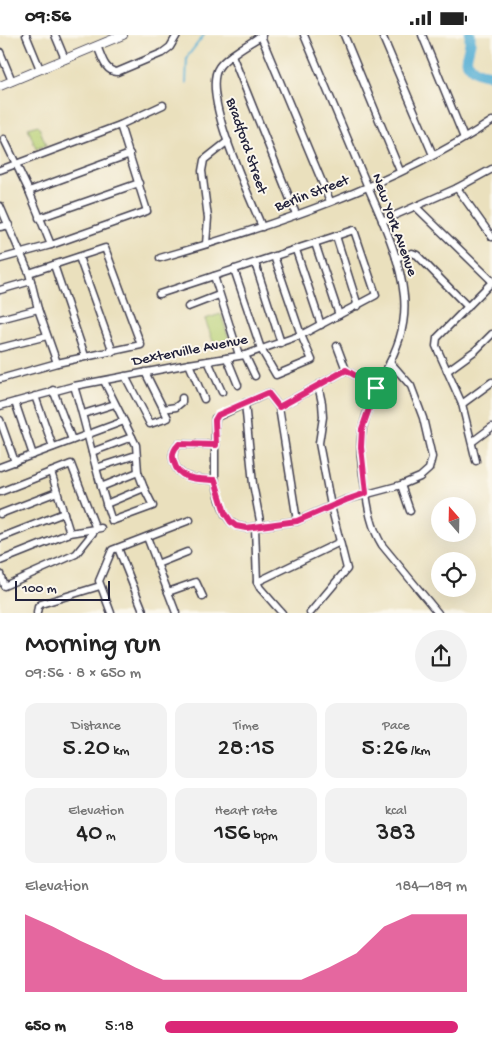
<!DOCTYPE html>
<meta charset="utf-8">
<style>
body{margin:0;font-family:"Gochi Hand",sans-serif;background:#f2f2f2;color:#222;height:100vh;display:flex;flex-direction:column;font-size:19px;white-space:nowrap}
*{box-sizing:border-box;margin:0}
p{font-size:16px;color:#767676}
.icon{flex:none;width:28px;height:28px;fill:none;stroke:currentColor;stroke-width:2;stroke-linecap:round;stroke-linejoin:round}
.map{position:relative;height:578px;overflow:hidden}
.drawer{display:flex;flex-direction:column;background:#fff;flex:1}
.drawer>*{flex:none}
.needle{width:32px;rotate:340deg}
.fabs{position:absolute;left:431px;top:462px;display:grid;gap:10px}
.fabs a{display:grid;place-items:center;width:45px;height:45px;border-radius:50%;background:#fff;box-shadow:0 5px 20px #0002;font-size:25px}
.scale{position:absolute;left:15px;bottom:12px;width:95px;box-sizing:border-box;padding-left:5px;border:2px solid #22223b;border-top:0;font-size:14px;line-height:18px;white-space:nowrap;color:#22223b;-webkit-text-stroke:4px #fbf7ec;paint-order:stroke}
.pin{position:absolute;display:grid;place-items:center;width:42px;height:42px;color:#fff;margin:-21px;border-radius:10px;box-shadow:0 2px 8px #0006}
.round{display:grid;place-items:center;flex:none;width:52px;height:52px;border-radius:26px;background:#f2f2f2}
.headline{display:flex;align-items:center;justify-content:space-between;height:85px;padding:0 25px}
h1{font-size:28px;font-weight:600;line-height:38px}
.metrics{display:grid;grid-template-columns:repeat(3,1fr);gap:8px;height:85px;padding:5px 25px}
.metrics div{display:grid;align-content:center;border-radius:12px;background:#f2f2f2;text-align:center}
.metrics b{font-size:25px;font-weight:600}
.metrics small{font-size:14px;font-weight:400}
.metrics p{font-size:14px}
.chart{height:140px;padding:10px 25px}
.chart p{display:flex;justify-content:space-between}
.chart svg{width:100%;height:90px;margin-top:5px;fill:#db2777;opacity:.7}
ul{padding:0 25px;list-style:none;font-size:16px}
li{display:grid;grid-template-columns:80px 60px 1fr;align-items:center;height:38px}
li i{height:12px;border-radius:6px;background:#db2777}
.status{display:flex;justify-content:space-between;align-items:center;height:35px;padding:0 25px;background:#fff;direction:ltr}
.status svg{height:14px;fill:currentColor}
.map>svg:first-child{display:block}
.green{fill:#b8d075;stroke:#6d7958}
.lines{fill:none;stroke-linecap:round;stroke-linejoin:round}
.stream{stroke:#57afd4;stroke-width:2}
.river{stroke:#57afd4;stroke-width:11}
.minor-casing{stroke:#403e4e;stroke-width:9}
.tertiary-casing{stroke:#403e4e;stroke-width:10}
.minor{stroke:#fff;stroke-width:6}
.tertiary{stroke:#fff;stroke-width:8}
.route-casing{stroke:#fff;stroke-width:10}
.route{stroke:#db2777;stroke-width:6}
.labels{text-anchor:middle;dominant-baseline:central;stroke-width:4;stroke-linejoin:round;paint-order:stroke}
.street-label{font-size:15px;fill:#22223b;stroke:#fbf7ec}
</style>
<div class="status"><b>09:56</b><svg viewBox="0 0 49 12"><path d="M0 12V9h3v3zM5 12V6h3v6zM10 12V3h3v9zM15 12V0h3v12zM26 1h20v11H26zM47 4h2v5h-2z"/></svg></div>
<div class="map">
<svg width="492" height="578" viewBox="0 0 492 578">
<rect width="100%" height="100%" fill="#fbf7ec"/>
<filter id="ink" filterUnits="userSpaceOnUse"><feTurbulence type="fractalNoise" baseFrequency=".02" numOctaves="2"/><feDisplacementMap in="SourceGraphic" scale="10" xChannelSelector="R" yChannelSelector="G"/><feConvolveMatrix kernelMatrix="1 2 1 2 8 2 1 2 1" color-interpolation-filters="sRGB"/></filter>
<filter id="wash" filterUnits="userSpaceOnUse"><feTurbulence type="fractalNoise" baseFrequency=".0096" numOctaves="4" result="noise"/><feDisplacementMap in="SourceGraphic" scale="20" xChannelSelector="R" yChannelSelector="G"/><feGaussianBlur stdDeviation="1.12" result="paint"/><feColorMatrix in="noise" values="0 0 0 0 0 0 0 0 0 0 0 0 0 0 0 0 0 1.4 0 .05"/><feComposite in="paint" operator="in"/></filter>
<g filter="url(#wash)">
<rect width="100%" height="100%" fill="#eae0bd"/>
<!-- green -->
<g class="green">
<path d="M 38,90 L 46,110 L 36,114 L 28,93 Z"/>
<path d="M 221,279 L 229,304 L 214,309 L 205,284 Z"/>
</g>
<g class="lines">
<!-- stream -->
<path class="stream" d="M 186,48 L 187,22 L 204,0"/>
<!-- river -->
<path class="river" d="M 470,0 L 470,8 L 466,25 C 473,37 479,38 492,40"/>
</g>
</g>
<g filter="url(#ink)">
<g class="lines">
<defs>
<g id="minor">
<path d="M 26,0 L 40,34"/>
<path d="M 55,0 L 65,24"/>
<path d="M 262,0 C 251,8 226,21 219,32 C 200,58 250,162 262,192"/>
<path d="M 304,0 C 325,50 346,100 367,150 C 382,185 400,222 404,261 C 409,315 374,343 363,392 C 358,411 362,433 365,452 C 368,473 371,492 382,510 L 438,578"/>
<path d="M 344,0 L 400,136"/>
<path d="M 382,0 L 433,120"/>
<path d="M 422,0 L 464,103"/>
<path d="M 261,1 L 330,166"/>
<path d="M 97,11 C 102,21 104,36 117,37 L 162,18 L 170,12 L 177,0"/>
<path d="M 0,17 L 12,46"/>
<path d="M 232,20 L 296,179"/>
<path d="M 4,104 L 29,156 L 51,210"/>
<path d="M 0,135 L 120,90 L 163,70"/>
<path d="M 457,153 L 492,202"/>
<path d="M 29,156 L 130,119"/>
<path d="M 0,171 L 29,238 L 38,274 L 57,328"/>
<path d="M 416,172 L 492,246"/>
<path d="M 39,183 L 139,148"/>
<path d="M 382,186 L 457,153 L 492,134"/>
<path d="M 0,192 L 9,190"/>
<path d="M 336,201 L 358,271"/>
<path d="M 315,208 L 339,280"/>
<path d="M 206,209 L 208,183 L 202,136 L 204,125 L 228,106"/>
<path d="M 296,215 L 321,290"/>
<path d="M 79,222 L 113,317"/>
<path d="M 160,223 C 272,191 394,151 492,86"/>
<path d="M 396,223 L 412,218 L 417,220 L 468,272"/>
<path d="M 0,224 L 51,210 L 147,176 L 120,90"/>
<path d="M 255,228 L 281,308"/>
<path d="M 54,230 L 85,321"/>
<path d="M 234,234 L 261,314 L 276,340 L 312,325 L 301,300 L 274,221"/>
<path d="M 214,241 L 239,320"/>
<path d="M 0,255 L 31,246"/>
<path d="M 188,272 L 219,260"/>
<path d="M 0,284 L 38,274"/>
<path d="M 337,311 L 346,335"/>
<path d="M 0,313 L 47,301"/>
<path d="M 245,320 L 255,341"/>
<path d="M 227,323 L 238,350"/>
<path d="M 208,326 L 222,357"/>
<path d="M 189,329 L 204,364"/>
<path d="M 447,336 L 476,315 L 492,299"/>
<path d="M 125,341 L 150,389 L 168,383 L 145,337"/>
<path d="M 0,344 L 57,328 L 141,310 L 105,213 L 29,238"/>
<path d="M 74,351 C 88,395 96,442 112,486 L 153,471 L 144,453 L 138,437 L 136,410 L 104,346"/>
<path d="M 53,355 L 72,405"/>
<path d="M 35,361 L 53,412"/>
<path d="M 15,367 L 33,420"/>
<path d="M 245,368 L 253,449 L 261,491"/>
<path d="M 462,369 L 492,347"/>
<path d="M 0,371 L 74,351 L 189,329 L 245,320 L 301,300 L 376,260 L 354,195 L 159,259"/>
<path d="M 279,372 L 268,358 L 215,383 L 215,445 L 220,465 L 225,479 L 231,487 L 237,491 L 246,493 L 297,486 L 345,465 L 401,450 L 420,442 L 429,434 L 432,422 L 423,383 L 411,351 L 390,327"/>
<path d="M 279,372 L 297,486"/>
<path d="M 279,372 L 346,335 L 376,353"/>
<path d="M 163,374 L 176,372 L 182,367 L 182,363"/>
<path d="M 83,379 L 115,369"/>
<path d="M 0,385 L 15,427"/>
<path d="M 472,407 L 492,392"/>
<path d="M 92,417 L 132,402"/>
<path d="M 476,426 L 462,369 L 436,311 L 437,303 L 492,247"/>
<path d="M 0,432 L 124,386"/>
<path d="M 96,433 L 136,420"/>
<path d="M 51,437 L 70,498"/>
<path d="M 215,445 C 200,444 179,446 174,427 C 171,419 174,415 179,409 L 216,410"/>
<path d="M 401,450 L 410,476"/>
<path d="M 101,452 L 138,437"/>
<path d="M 0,457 L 71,429 L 96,494"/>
<path d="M 106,469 L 144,453"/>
<path d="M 0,479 L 57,457"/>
<path d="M 255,492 L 257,547 L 260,553 L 282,578"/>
<path d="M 147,502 L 176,578"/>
<path d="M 0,503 L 64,478"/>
<path d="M 118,513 L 144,578"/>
<path d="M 0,526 L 70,498 L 101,493"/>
<path d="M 157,529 L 187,517"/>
<path d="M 0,539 L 4,551 L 76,519 L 96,494"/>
<path d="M 257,547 L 340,507"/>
<path d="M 168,557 L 196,547 L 203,562"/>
<path d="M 37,578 L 38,572 L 41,569 L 100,551"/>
<path d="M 111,578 L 99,546 L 112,515 L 190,485"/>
<path d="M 310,578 L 347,534 L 331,471 L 319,408 L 323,382 L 322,368 L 318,350"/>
</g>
<path id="tertiary" d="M 0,51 L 123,0"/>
</defs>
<!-- minor casing -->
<use href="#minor" class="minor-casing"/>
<!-- tertiary casing -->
<use href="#tertiary" class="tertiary-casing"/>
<!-- minor -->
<use href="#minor" class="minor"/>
<!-- tertiary -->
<use href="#tertiary" class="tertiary"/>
</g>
</g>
<g class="lines" filter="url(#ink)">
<defs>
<path id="route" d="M 346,335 L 376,353 L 362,394 L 361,412 L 366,458 L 346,465 L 297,486 L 246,493 L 236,491 L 231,487 L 225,478 L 215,445 C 199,444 179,446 174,427 C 171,419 174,414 179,409 L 216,410 L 215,385 L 218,380 L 268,358 L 279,372 Z"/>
</defs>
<!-- route casing -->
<use href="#route" class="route-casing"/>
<!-- route -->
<use href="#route" class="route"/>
</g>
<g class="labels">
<!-- street labels -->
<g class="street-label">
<text transform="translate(246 111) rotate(71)">Bradford Street</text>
<text transform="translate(312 159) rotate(-21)">Berlin Street</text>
<text transform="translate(394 190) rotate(70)">New York Avenue</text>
<text transform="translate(190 316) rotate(-11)">Dexterville Avenue</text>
</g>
</g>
</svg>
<div class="fabs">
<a><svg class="needle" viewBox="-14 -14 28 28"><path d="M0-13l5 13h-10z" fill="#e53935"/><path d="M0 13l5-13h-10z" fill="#767676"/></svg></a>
<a><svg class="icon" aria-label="locate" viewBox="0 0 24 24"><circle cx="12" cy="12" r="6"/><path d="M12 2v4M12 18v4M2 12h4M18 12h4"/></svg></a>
</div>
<div class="scale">100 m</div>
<div class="pin" style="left:376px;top:353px;background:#1e9e55"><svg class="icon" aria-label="arrive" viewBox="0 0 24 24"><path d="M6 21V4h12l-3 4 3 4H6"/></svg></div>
</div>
<section class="drawer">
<div class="headline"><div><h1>Morning run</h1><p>09:56 · 8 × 650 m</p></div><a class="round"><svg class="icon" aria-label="share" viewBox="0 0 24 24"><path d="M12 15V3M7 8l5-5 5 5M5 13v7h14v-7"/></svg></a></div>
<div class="metrics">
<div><p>Distance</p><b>5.20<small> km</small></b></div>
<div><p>Time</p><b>28:15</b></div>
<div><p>Pace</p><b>5:26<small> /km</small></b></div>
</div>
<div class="metrics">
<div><p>Elevation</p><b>40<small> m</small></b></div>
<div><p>Heart rate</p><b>156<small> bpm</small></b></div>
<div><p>kcal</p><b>383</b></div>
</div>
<div class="chart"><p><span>Elevation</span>184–189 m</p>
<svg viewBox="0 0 160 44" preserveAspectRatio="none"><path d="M0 44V6L10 12L20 19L30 25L40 32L50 38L60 38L70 38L80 38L90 38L100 38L110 32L120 25L130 12L140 6L150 6L160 6V44z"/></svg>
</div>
<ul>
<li><b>650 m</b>5:18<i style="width:97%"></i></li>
</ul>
</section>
